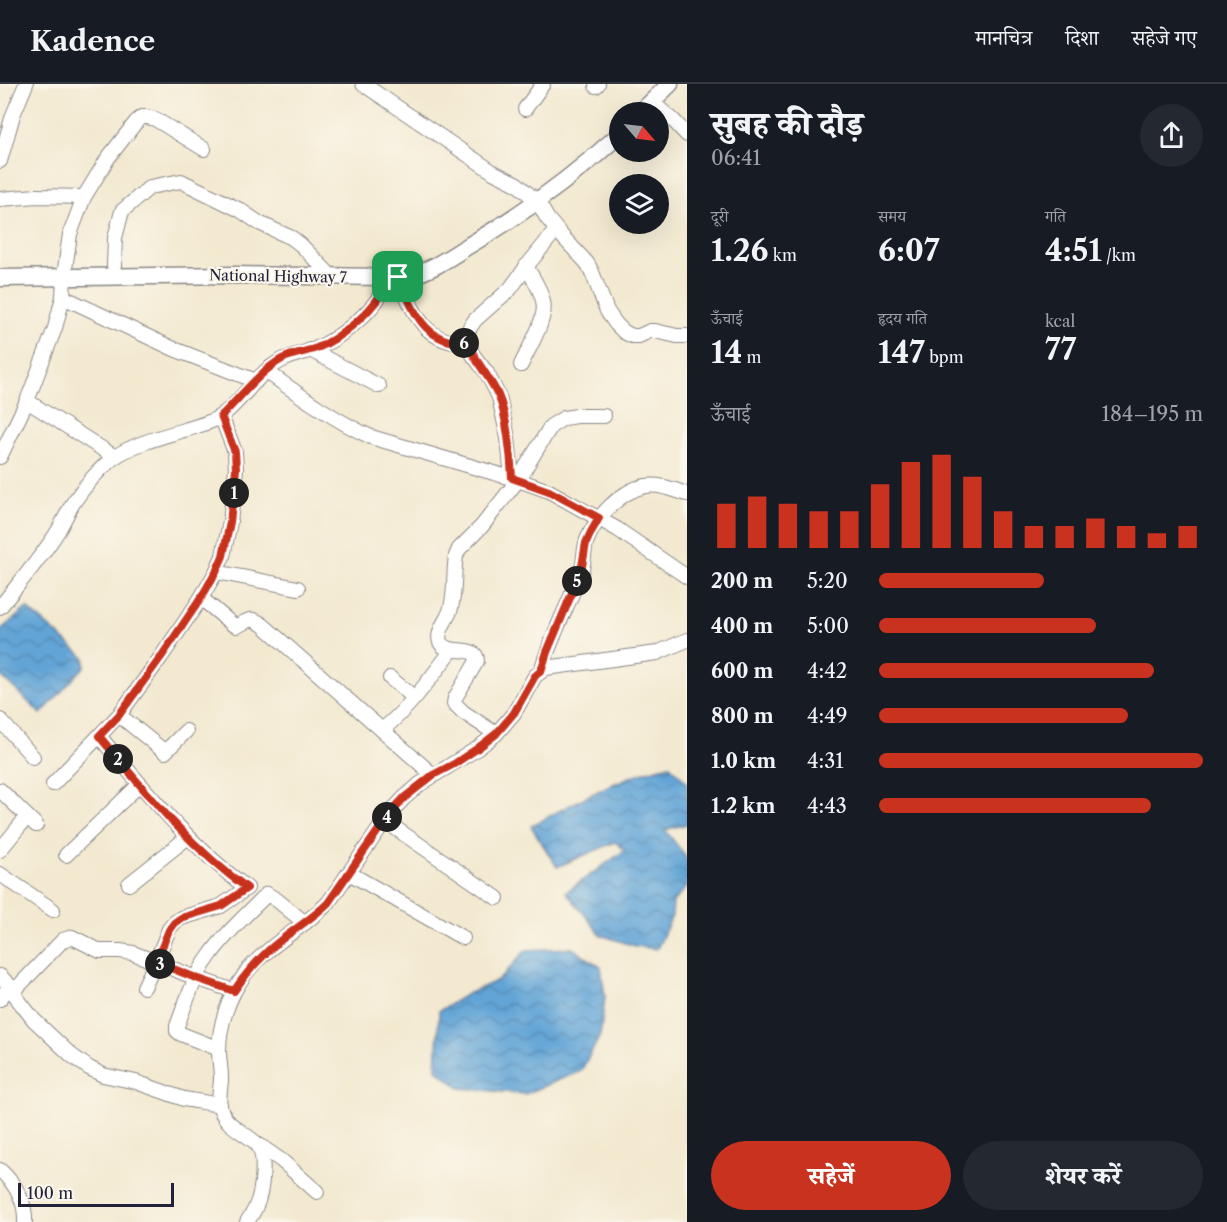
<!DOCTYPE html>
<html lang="hi">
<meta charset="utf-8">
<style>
body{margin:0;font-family:"Libre Caslon Text","Noto Serif Devanagari",serif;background:#242831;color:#f1f3f6;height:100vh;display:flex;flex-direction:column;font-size:22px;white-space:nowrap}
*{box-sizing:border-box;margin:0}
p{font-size:20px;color:#9ea1a6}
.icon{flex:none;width:33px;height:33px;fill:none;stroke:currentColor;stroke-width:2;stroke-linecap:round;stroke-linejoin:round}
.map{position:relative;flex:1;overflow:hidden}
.side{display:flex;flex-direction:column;background:#171b24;width:540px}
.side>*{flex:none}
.needle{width:39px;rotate:118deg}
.fabs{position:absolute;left:609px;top:18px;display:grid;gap:12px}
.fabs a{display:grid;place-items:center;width:60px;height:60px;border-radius:50%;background:#171b24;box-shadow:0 6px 24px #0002;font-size:30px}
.scale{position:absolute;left:18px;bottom:15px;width:156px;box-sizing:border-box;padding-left:6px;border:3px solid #22223b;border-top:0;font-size:16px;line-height:21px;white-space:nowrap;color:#22223b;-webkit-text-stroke:4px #fbf7ec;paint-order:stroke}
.pin{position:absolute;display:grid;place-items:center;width:51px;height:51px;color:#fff;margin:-26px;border-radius:12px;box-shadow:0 3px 9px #0006}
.km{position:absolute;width:30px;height:30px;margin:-15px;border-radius:50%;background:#222;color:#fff;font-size:16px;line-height:30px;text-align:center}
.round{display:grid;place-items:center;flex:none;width:63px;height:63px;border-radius:32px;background:#242831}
.headline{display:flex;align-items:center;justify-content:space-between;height:102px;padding:0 24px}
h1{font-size:33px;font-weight:800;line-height:45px}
.metrics{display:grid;grid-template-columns:repeat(3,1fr);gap:9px;height:102px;padding:6px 24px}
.metrics div{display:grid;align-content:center}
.metrics b{font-size:30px;font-weight:800}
.metrics small{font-size:16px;font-weight:400}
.metrics p{font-size:16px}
.chart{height:168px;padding:12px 24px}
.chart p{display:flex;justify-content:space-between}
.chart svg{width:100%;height:108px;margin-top:6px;stroke:#c8321e;stroke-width:6}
.cta{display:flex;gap:12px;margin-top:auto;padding:12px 24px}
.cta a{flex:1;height:69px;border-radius:36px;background:#c8321e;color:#fff;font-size:24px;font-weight:800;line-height:69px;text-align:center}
.cta a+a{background:#242831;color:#f1f3f6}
ul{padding:0 24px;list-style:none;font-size:20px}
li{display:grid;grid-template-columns:96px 72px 1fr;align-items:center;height:45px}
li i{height:15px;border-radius:8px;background:#c8321e}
header{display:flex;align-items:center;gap:36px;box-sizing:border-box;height:84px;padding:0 30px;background:#171b24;border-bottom:2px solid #363941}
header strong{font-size:28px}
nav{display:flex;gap:33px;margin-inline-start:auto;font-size:21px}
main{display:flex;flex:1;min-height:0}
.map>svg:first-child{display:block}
.water{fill:url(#water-waves);stroke:#426388;stroke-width:1.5}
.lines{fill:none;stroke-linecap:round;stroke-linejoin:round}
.minor-casing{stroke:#8a8686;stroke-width:16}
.major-casing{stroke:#8a8686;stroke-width:19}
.minor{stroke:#fff;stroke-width:14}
.major{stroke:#fff;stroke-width:16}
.route-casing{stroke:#fff;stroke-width:12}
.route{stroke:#c8321e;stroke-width:8}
.labels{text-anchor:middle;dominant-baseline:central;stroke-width:4.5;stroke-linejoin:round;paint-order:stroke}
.street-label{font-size:15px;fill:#22223b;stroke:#fbf7ec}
</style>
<header>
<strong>Kadence</strong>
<nav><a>मानचित्र</a><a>दिशा</a><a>सहेजे गए</a></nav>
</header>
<main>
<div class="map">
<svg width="687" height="1138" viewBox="0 0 687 1138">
<defs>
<pattern id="water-waves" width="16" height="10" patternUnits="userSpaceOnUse" patternTransform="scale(1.5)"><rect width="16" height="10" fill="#62a4d6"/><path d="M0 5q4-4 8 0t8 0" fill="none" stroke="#5085af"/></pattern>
</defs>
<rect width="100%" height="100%" fill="#fbf7ec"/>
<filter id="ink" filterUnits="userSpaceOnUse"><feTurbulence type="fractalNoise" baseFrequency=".0167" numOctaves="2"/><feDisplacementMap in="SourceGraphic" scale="12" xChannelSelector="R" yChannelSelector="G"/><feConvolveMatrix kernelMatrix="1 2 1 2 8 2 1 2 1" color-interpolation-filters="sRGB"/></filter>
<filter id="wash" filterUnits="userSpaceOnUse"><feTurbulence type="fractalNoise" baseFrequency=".008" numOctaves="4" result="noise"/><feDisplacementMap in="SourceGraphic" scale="24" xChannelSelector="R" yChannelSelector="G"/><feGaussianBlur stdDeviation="1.35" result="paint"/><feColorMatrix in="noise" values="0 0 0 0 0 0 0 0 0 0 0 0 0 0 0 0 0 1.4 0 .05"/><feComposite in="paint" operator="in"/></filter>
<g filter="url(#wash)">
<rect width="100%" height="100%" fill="#f3e9d0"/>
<!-- water -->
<g class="water">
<path d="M 27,524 L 85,574 L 85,582 L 41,630 L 0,591 L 0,546 Z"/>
<path d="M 670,681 L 687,698 L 687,740 L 665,746 L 685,771 L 687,779 L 687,803 L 673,818 L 672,832 L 657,865 L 635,862 L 601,851 L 566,808 L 625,766 L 615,758 L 557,783 L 531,742 C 575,719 621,691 670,681 Z"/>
<path d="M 572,864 L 601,883 L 605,913 L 600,952 L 581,987 L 525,1010 L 460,1004 L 436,985 L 439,927 L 467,910 L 499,896 L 526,866 Z"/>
</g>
</g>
<g filter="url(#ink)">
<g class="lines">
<defs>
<g id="minor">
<path d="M 363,0 L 493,88 L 517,100 L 538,118 L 547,134 L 561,151 L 587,179 L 592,188 L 607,227 L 616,240 L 624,248 L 632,252 L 639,252 L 650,247 L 655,247 L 677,252 L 687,252"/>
<path d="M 596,2 L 598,0"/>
<path d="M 652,18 L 673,36 L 687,51"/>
<path d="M 525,25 L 543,0"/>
<path d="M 0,77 L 13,31 L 26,0"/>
<path d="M 0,115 L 37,112 L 84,113"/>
<path d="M 114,182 L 115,154 L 122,127 L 150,103 L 181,97 L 240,126 L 259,139 L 292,154 L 301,161 L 332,193"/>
<path d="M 398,193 C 414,227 423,260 468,259"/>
<path d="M 63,213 L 174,265 L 256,297"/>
<path d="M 310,266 L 379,302"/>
<path d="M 521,281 C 528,265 548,234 543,217 C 541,205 532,193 526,182"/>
<path d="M 266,287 C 299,311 334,336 371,353 L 518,396 L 549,407 L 617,445 L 687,493"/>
<path d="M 27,317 L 115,373"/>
<path d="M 0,373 L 27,317 L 55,244 L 63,213 L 64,192 L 70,150 L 84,113 L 108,74 L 136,38 L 142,33 L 147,33 L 155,35 L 204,65"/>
<path d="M 512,394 L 508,354 L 499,313 L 487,289 L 473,271 L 468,259 L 467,252 L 469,245 L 475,236 L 510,205 L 530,178 L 556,146"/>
<path d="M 216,488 L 298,504"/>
<path d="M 201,514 L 232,540 L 237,542 C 250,536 250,532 263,541 L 433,691"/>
<path d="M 0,523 C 20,498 41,474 58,447 C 63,438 68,428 73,419 C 84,403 97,387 112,375 C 137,356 180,349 209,338 C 233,329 247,303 266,287 C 284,272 295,272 315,265 C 337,256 369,231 381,210 C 384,205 386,199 388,193"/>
<path d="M 541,587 C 551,553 568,522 581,488 C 585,478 583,467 587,456 C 596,433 621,406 646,402 C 660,400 674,406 687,410"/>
<path d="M 390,594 L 415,614"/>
<path d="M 119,631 L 165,668 L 186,647"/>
<path d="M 0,636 L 33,673"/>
<path d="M 382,646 C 410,623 430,595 452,566"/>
<path d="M 496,650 L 463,628 L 454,619 L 455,614 L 477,577 C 477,559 447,573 440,558 C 436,548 447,536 450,527 C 456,510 453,490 456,472 L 459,465 L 482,442 L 518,396 L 551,342 L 564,334 L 577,332 L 604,332"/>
<path d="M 99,652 C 145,706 190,762 247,804 L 221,822 L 181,834 L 174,839 L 169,845 L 156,878 L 144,903"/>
<path d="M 53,700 L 119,631 L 161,573 L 201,514 L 216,488 L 223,472 L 230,438 L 236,385 L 235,368 L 221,332"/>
<path d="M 0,706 L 36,741"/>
<path d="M 385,737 L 497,814"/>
<path d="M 0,766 L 27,733"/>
<path d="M 66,771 L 140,700"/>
<path d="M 349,789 L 463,854"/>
<path d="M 0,790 L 53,826"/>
<path d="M 129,800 L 188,753"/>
<path d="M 0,892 L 10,902 L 19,917 L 34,936 L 71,971 L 89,984 L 103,991 L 136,998 L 184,1015 L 220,1021"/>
<path d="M 14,907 L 63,856 L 72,853 L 100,867 L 120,867 L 133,869 L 196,894 L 234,907"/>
<path d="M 0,915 L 10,902"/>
<path d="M 219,965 L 181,950 L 177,947 L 177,942 C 186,918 194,893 209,873 C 225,850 247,830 267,810 L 277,816 L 305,839"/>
<path d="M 259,1061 L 282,1077 L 317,1108"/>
<path d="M 0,1086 C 15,1100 26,1116 25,1138"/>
<path d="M 247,1138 C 250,1133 254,1128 256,1122 C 262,1109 267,1071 257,1060 C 246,1049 226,1042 221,1026 C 217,1017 221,1004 221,994 C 221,985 219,976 219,967 C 219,940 229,912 245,890 C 267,861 302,845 328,819 L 391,728 L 404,714 L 420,700 L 478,664 L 496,650 L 514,629 L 535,592 L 546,584 L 657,569 L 687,556"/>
</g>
<g id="major">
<path d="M 641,28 L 670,0"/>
<path d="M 0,194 L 234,191 L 388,193 C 395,193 403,193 411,191 C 431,187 450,173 468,162 C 524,129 572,94 620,50"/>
</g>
</defs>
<!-- minor casing -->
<use href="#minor" class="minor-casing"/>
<!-- major casing -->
<use href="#major" class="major-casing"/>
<!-- minor -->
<use href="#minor" class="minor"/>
<!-- major -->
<use href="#major" class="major"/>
</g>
</g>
<g class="lines" filter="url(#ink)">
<defs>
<path id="route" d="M 388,193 L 398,193 C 414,226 423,260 468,259 C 475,278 490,293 498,311 C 507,331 511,372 512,394 L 549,407 L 599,434 L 591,448 L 586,459 L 581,488 L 547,568 L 541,587 L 535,592 L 514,629 L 496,650 L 478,664 L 454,680 L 433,691 L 404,714 L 391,728 L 328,819 C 310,837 287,849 268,867 C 255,879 244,892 234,907 L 196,894 L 156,878 L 169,846 L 174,839 L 181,834 L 221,822 L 247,804 C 189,763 144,706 99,652 L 119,631 L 161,573 L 201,514 L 216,488 L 223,472 L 230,438 L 236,385 L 235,368 L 221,332 C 240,314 259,288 282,275 C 293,269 306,268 317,264 C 339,255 369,230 381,210 C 384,205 385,199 388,193 Z"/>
</defs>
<!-- route casing -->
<use href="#route" class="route-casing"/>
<!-- route -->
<use href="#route" class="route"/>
</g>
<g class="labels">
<!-- street labels -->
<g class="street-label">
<text transform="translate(278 192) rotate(1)">National Highway 7</text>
</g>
</g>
</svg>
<div class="fabs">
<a><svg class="needle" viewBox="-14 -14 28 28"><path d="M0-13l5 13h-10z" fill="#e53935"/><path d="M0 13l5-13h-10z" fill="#9ea1a6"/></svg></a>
<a><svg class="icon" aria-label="layers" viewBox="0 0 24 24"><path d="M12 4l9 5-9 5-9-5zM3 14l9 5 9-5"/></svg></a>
</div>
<div class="scale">100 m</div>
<div class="pin" style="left:398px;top:193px;background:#1e9e55"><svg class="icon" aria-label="arrive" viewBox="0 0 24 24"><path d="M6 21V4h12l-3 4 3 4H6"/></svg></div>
<b class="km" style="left:234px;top:409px">1</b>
<b class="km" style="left:118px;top:675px">2</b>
<b class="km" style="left:160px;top:880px">3</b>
<b class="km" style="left:387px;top:733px">4</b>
<b class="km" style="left:577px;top:497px">5</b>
<b class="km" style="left:464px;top:259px">6</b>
</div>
<section class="side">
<div class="headline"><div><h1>सुबह की दौड़</h1><p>06:41</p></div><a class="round"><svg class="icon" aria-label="share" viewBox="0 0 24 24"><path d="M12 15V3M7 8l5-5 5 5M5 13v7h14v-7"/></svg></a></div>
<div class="metrics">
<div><p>दूरी</p><b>1.26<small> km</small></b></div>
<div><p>समय</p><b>6:07</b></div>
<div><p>गति</p><b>4:51<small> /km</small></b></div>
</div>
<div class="metrics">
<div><p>ऊँचाई</p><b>14<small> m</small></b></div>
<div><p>हृदय गति</p><b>147<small> bpm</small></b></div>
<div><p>kcal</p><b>77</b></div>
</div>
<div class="chart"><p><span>ऊँचाई</span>184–195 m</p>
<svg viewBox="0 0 160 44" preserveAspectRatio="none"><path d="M5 44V26M15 44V23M25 44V26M35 44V29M45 44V29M55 44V18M65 44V9M75 44V6M85 44V15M95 44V29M105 44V35M115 44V35M125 44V32M135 44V35M145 44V38M155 44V35"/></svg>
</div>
<ul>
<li><b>200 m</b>5:20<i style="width:51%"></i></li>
<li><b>400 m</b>5:00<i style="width:67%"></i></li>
<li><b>600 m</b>4:42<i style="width:85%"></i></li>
<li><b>800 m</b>4:49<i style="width:77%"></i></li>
<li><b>1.0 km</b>4:31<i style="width:100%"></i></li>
<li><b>1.2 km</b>4:43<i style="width:84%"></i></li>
</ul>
<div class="cta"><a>सहेजें</a><a>शेयर करें</a></div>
</section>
</main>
